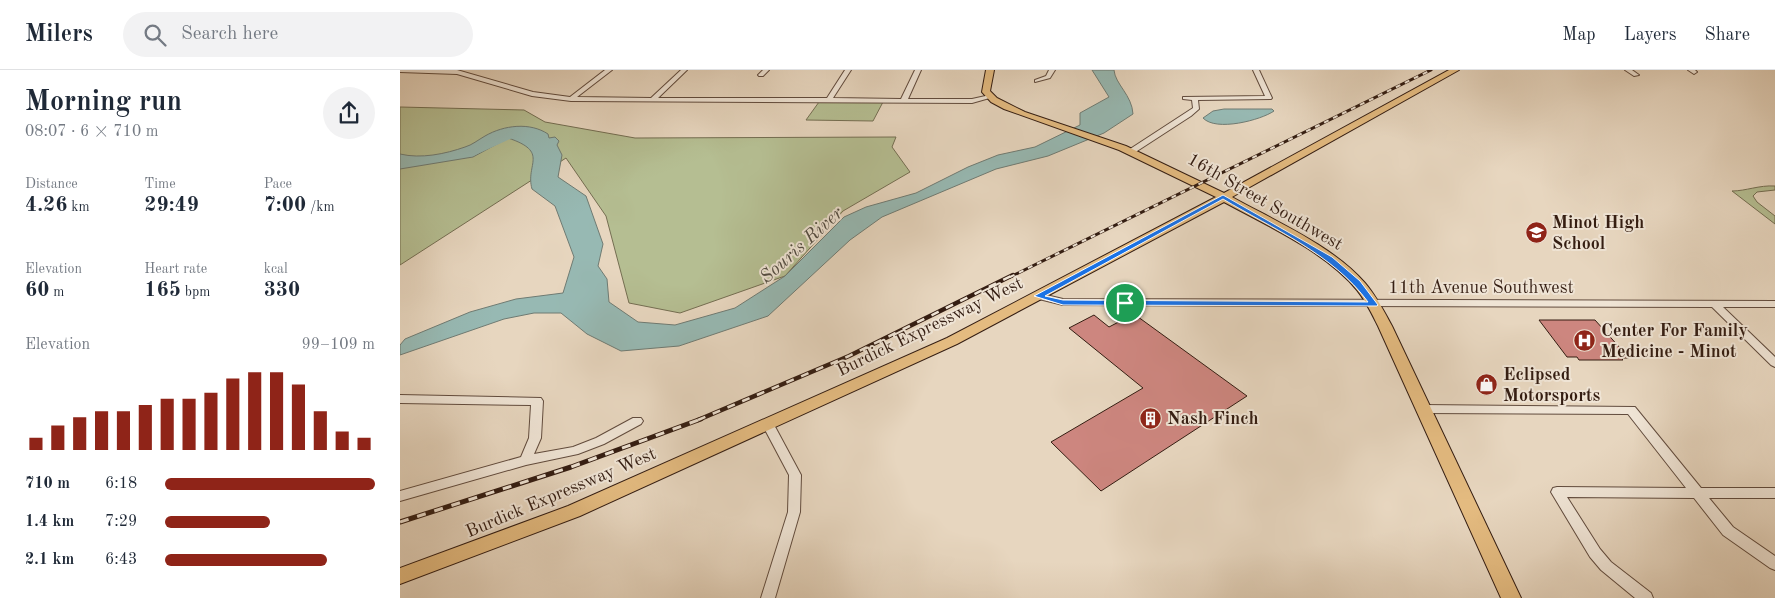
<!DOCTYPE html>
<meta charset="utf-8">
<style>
body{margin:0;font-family:"Old Standard TT",serif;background:#f2f2f3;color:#1f2937;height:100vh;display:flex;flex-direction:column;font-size:19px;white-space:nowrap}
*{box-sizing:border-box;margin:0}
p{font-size:16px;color:#747a83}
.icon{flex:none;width:28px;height:28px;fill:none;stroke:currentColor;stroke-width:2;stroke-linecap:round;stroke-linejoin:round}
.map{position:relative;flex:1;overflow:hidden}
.side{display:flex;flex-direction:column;background:#fff;width:400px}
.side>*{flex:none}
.pin{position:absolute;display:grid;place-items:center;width:42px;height:42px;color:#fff;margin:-21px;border:2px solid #fff;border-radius:50%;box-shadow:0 1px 5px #0007}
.round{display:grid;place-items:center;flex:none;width:52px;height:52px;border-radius:26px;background:#f2f2f3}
.head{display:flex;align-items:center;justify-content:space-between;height:85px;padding:0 25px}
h1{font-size:28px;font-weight:800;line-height:38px}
.figures{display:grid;grid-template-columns:repeat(3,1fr);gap:8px;height:85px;padding:5px 25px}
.figures div{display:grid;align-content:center}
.figures b{font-size:21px;font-weight:800}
.figures small{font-size:14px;font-weight:400}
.figures p{font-size:14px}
.chart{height:140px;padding:10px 25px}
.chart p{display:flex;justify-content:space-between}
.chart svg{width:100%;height:90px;margin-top:5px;stroke:#8f2418;stroke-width:6}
ul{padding:0 25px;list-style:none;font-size:16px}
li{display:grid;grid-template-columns:80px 60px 1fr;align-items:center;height:38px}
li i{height:12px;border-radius:6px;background:#8f2418}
header{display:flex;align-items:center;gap:30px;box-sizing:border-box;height:70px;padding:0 25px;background:#fff;border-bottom:1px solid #e0e1e3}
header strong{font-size:24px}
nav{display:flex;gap:28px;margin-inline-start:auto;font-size:18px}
.search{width:350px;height:45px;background:#f2f2f3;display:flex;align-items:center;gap:12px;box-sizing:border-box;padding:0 18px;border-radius:28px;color:#747a83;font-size:19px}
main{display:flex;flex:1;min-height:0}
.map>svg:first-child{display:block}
.green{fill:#b5be92;stroke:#746e52}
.water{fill:#97b9b3;stroke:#6f7b73}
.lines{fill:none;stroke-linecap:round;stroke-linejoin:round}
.river{fill:#97b9b3;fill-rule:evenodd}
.building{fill:#cd867f;stroke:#341d12}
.minor-casing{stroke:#614b3d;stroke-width:2}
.major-casing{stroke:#341d12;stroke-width:2}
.minor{fill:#efe4d5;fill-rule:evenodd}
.major{fill:#e4bb80;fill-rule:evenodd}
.rail-far2-casing{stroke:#341d12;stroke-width:3}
.rail-far1-casing{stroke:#341d12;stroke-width:4.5}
.rail-casing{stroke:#341d12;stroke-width:5}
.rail-far2{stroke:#efe4d5;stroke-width:2;stroke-dasharray:5;stroke-linecap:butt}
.rail-far1{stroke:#efe4d5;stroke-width:2.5;stroke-dasharray:8;stroke-linecap:butt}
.rail{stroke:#efe4d5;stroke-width:3;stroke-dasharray:9;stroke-linecap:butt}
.route{fill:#1a73e8;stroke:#fff;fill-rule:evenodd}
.labels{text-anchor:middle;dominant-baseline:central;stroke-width:4;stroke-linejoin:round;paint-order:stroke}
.street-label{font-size:18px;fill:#341d12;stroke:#efe4d5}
.poi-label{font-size:18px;font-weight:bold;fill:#341d12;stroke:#efe4d5;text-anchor:start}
.water-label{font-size:19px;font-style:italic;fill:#524c42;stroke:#efe4d5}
</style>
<header>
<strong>Milers</strong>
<div class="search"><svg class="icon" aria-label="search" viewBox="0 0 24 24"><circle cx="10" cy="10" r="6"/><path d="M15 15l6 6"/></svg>Search here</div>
<nav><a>Map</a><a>Layers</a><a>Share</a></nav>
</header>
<main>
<section class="side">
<div class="head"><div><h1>Morning run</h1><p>08:07 · 6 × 710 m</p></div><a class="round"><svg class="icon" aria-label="share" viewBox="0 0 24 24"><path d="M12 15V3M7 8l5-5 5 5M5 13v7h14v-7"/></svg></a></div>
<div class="figures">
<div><p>Distance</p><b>4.26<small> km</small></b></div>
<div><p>Time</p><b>29:49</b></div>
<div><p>Pace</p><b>7:00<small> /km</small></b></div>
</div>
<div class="figures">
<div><p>Elevation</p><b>60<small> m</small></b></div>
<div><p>Heart rate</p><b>165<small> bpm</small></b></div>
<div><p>kcal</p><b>330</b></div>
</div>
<div class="chart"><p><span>Elevation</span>99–109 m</p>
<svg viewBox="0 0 160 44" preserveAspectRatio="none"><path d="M5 44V38M15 44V32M25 44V28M35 44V25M45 44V25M55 44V22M65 44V19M75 44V19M85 44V16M95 44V9M105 44V6M115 44V6M125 44V12M135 44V25M145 44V35M155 44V38"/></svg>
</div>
<ul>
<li><b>710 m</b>6:18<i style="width:100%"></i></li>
<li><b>1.4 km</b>7:29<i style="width:50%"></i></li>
<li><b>2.1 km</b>6:43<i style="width:77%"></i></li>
</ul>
</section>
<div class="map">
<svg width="1375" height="528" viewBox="0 0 1375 528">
<rect width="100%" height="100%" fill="#e7d6bf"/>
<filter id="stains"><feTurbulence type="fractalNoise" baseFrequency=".004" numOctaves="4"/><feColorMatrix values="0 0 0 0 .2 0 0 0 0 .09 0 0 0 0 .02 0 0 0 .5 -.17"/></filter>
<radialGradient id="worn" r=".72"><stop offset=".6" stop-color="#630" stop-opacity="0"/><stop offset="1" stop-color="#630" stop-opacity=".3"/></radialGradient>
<!-- green -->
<g class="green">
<path d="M 419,32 L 483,32 L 473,51 L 406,50 Z"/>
<path d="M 0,37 L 124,40 L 145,52 L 235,68 L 496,67 L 492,77 L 510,102 L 443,141 L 385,206 L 280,243 L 229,233 L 206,146 L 166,88 L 0,195 Z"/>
<path d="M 1375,116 L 1375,120 L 1357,122 L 1353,126 L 1357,132 L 1375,146 L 1375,154 L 1332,121 C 1346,121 1359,115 1375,116 Z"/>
</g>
<!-- water -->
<g class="water">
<path d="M 692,0 L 714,0 C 715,14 732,25 733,44 L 704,63 L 648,86 L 596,99 L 482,147 L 450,170 L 368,246 L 279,276 L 221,281 L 187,264 L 161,243 L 134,243 L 104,249 L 0,285 L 0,275 L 5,269 L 70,242 L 116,229 L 163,223 L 174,187 L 155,136 L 132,119 C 125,94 150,82 108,68 L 73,87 L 0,99 L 0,84 C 21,89 45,84 65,77 C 72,75 78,70 85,66 C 104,55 130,52 148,64 L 149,68 L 155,67 L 159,71 L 157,75 L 162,85 L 158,107 L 186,126 L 203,174 L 198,196 L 207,209 L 209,232 L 238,252 L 275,255 L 335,238 L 385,206 L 444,147 L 466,137 L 516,123 L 568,97 L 598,85 L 635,77 L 680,55 L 680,43 L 709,27 Z"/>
<path d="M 824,39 L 872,39 L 874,41 C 861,50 816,62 803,48 L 813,41 Z"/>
</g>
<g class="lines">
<!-- river -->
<path class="river" d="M 115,60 L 121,63 L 119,65 L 73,86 L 69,87 L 63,84 Z"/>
</g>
<!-- building -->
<g class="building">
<path d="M 734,244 L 847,326 L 701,421 L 651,372 L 743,318 L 669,258 L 694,245 L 709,257 Z"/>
<path d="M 1139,250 L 1195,250 L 1229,288 L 1221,288 L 1223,290 L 1179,290 L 1177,287 L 1167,287 Z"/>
</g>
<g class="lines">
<defs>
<g id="minor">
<path d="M 0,0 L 57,0 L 133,22 L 170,27 L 205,0 L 212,0 L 177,27 L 251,28 L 281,0 L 287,0 L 258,28 L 427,28 L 445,0 L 451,0 L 433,28 L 501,29 L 515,0 L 521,0 L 508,29 L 572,29 L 590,25 L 593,27 L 572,33 L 171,31 L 132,26 L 57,4 L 0,2 Z"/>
<path d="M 363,0 L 369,0 L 363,6 L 359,6 L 358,5 Z"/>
<path d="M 649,0 L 655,0 L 650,8 L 635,12 L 635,10 L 646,6 Z"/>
<path d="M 853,0 L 859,0 L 872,28 L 871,29 L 798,30 L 799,39 L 791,46 L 734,83 L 727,81 L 793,38 L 792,30 L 783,29 L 783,27 L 865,26 Z"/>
<path d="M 1225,0 L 1232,0 L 1239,5 L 1234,6 Z"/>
<path d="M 1288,0 L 1295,0 L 1297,2 L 1294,4 Z"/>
<path d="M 638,223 L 663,229 L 1375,231 L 1375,237 L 1323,237 L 1375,287 L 1375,297 L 1371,295 L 1312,237 L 663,235 L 635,228 L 633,226 Z"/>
<path d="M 0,325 L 141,328 L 143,331 L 141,368 L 134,384 L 173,377 L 196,368 L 233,348 L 241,348 L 243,351 L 241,354 L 204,374 L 178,384 L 126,395 L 0,431 L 0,421 L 121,387 L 129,368 L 131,335 L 0,333 Z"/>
<path d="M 1023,335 L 1235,337 L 1301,418 L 1375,418 L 1375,428 L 1309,428 L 1333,457 L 1375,486 L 1375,500 L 1370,498 L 1323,465 L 1294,428 L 1167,427 L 1200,479 L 1211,492 L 1251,523 L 1253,528 L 1235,528 L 1201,500 L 1190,487 L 1151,422 L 1153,418 L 1157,417 L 1286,418 L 1228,344 L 1023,343 L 1019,342 L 1017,339 L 1019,336 Z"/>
<path d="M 368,350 L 372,351 L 401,405 L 400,442 L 375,528 L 361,528 L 388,442 L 389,405 L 362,354 L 364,351 Z"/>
</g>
<path id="major" d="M 586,0 L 594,0 L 590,21 L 597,28 L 625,42 L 726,76 L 824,123 L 1049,0 L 1059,0 L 832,127 C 875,151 933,176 965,213 C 976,226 984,241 992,256 L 1121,528 L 1101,528 L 978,256 C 972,244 966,231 957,220 C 926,182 866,155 824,132 L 557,274 L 180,446 L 0,514 L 0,498 L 168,436 L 547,268 L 816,127 L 719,80 L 604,39 L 591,32 L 582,22 Z"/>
</defs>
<!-- minor casing -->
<use href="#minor" class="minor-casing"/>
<!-- major casing -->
<use href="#major" class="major-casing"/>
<!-- minor -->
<use href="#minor" class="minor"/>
<!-- major -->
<use href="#major" class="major"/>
<defs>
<path id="rail-far2" d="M 610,207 L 1031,0"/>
<path id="rail-far1" d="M 298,350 L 449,286 L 613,205"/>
<path id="rail" d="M 0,452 L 171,397 L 301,349"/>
</defs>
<!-- rail-far2 casing -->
<use href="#rail-far2" class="rail-far2-casing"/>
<!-- rail-far1 casing -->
<use href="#rail-far1" class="rail-far1-casing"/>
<!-- rail casing -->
<use href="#rail" class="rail-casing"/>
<!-- rail-far2 -->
<use href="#rail-far2" class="rail-far2"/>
<!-- rail-far1 -->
<use href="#rail-far1" class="rail-far1"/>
<!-- rail -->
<use href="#rail" class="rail"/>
</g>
<!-- route -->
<path class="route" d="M 823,125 L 932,187 L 960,211 L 978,235 L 977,236 L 663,235 L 634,226 ZM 823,129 C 873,159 933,184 968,232 L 663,230 L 645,226 Z"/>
<!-- icons -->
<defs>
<symbol id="school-disc" viewBox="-11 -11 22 22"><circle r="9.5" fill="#8f2418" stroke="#efe4d5"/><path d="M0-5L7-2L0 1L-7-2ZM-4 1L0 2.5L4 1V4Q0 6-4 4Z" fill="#fff"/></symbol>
<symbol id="hospital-disc" viewBox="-11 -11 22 22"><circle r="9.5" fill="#8f2418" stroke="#efe4d5"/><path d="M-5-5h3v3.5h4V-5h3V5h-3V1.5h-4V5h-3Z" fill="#fff"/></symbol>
<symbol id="shop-disc" viewBox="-11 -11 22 22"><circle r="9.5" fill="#8f2418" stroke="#efe4d5"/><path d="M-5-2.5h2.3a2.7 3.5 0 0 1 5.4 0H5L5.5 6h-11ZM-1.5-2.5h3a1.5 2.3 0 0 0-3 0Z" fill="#fff"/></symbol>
<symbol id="building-disc" viewBox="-11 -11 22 22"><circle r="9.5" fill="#8f2418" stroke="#efe4d5"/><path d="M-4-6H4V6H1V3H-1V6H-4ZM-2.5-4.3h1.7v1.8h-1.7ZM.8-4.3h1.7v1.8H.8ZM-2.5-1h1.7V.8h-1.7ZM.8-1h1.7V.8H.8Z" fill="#fff"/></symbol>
</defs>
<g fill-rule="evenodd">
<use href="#school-disc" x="1124" y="150" width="25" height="25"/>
<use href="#hospital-disc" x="1172" y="258" width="25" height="25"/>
<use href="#shop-disc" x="1074" y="302" width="25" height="25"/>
<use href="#building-disc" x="738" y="336" width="25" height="25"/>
</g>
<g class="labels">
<!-- street labels -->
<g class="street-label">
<text transform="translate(865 132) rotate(30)">16th Street Southwest</text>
<text x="1081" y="218">11th Avenue Southwest</text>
<text transform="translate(530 257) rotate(-26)">Burdick Expressway West</text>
<text transform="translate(161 423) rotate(-23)">Burdick Expressway West</text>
</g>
<!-- poi labels -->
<g class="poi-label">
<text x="1152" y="153">Minot High<tspan x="1152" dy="21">School</tspan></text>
<text x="1201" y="261">Center For Family<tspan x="1201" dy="21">Medicine - Minot</tspan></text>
<text x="1103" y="305">Eclipsed<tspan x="1103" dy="21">Motorsports</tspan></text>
<text x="767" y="349">Nash Finch</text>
</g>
<!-- water labels -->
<g class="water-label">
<text transform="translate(402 176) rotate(-42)">Souris River</text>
</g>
</g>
<rect width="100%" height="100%" filter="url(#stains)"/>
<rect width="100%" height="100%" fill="url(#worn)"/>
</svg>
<div class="pin" style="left:725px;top:233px;background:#1e9e55"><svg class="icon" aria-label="arrive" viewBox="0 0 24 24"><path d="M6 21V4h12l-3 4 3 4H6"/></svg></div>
</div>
</main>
